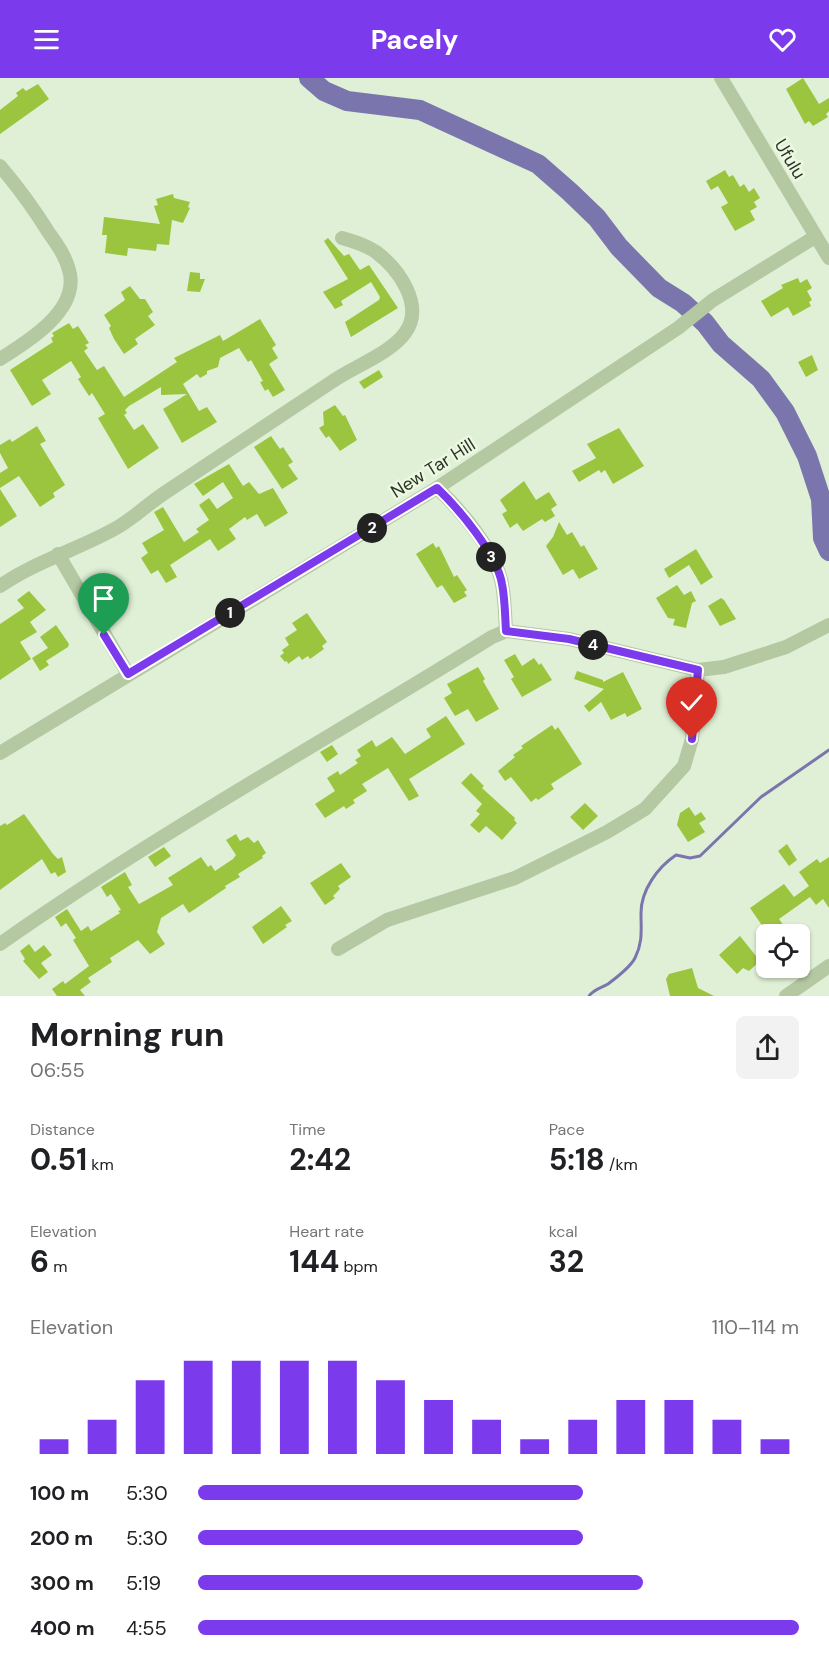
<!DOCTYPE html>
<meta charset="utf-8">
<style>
body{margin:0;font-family:"DM Sans",sans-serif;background:#f2f2f2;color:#202124;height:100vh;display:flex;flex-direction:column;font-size:22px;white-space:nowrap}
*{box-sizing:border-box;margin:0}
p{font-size:20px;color:#757577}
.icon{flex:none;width:33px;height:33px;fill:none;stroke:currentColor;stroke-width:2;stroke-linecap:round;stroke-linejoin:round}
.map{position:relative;height:918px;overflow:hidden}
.details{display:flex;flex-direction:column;background:#fff;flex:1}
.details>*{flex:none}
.controls{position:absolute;left:756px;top:846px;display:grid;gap:12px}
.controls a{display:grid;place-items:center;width:54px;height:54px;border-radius:9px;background:#fff;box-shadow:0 2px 4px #0004;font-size:30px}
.pin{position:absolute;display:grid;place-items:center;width:51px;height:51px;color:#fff;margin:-62px -26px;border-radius:50% 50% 50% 0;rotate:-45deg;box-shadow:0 0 6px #0007}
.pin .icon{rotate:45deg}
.km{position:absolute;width:30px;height:30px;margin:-15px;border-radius:50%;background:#222;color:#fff;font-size:16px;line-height:30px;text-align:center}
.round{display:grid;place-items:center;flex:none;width:63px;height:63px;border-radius:9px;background:#f2f2f2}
.overview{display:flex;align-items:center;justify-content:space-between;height:102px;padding:0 30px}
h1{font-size:33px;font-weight:700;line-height:45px}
.figures{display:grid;grid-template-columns:repeat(3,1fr);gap:9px;height:102px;padding:6px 30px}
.figures div{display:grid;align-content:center}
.figures b{font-size:30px;font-weight:700}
.figures small{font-size:16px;font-weight:400}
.figures p{font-size:16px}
.chart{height:168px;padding:12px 30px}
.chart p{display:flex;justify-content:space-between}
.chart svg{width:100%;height:108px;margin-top:6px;stroke:#7c3aed;stroke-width:6}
ul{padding:0 30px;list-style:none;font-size:20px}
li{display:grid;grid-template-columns:96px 72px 1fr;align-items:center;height:45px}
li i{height:15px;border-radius:8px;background:#7c3aed}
header{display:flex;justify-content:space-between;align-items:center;height:78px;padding:0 30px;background:#7c3aed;color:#fff;font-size:27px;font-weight:700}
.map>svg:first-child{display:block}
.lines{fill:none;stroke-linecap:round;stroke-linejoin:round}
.stream{stroke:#7b75ad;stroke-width:3}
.river{stroke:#7b75ad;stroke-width:20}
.building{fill:#9bc53f}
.minor{stroke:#b4c8a2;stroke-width:14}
.route-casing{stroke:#fff;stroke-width:12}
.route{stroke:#7c3aed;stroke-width:8}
.labels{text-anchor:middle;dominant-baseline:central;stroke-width:5;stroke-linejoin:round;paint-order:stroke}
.street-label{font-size:18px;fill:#2d3225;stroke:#ebf8e2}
</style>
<header><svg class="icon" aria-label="menu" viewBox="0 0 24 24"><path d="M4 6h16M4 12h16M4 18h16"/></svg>Pacely<svg class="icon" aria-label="heart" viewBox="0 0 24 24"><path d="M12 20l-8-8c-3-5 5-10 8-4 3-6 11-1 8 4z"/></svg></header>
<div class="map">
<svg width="829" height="918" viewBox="0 0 829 918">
<rect width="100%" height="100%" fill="#e0f0d6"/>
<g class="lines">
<!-- stream -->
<path class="stream" d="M 589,918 C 594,911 601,910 608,906 C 616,900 631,888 635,880 C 643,864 641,852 641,835 C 641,812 658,789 676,777 L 690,780 L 700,778 L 761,719 L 829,672"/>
<!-- river -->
<path class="river" d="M 309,0 L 324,13 L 347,23 L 420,32 L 538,86 L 570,114 L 597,140 L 619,169 L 659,210 L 683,225 L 705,245 L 721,266 L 761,301 L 785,334 L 807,378 L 821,421 L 823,460 L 829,473"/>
</g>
<!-- building -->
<g class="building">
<path d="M 803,0 L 819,26 L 829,20 L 829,33 L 826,36 L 828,39 L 813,48 L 809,43 L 805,46 L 786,11 Z"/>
<path d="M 38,6 L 49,21 L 0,56 L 0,32 L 18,18 L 16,15 L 23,10 L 26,13 Z"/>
<path d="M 725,92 L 729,99 L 733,97 L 740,109 L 744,106 L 749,114 L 754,110 L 760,120 L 754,124 L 757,129 L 750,133 L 755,142 L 735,153 L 721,129 L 728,125 L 718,108 L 711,112 L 706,103 Z"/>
<path d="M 173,116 L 174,120 L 190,124 L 188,129 L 190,130 L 183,145 L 172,142 L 169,167 L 157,166 L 156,173 L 128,170 L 127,178 L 105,175 L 107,157 L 102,157 L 104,139 L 160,146 L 154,128 L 158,127 L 156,121 Z"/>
<path d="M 328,160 L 344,178 L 349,176 L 360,192 L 369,187 L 398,230 L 351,259 L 345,244 L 379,222 L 380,219 L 371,204 L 341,223 L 343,227 L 335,231 L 323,214 L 348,201 L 324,163 Z"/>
<path d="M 190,194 L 200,195 L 200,201 L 205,201 L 200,214 L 187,213 Z"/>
<path d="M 798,200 L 800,205 L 807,201 L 812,210 L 807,213 L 812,222 L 809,224 L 811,228 L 793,238 L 788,229 L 771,239 L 761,223 L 783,210 L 781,207 Z"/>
<path d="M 130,208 L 140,221 L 145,221 L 153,234 L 148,238 L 155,247 L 135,261 L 138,266 L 124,276 L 114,261 L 109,250 L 111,248 L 104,237 L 125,222 L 121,214 Z"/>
<path d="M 260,241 L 276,267 L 272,270 L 278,280 L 269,286 L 285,312 L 273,319 L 268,311 L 265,313 L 260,304 L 263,303 L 251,282 L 248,284 L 239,270 L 220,280 L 218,289 L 207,293 L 207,296 L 200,300 L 197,296 L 183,306 L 199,333 L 207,329 L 217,344 L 182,365 L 163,331 L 187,316 L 161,317 L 161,309 L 129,328 L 125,332 L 127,335 L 124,337 L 134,352 L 143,346 L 159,370 L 128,391 L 98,340 L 105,336 L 92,315 L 89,318 L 78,301 L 81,299 L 71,283 L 42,302 L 51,316 L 32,328 L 10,292 L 53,264 L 51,260 L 54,258 L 52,255 L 69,245 L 73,251 L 78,248 L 89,265 L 85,267 L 88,270 L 84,273 L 97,292 L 104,288 L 124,319 L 177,284 L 174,280 L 220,257 L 223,263 Z"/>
<path d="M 812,277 L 818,292 L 806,299 L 798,284 Z"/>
<path d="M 379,292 L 383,299 L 364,311 L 359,304 Z"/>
<path d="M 335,327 L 343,338 L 345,337 L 357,362 L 340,373 L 329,358 L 326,360 L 319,350 L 324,347 L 323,334 Z"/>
<path d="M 37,348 L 46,363 L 40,366 L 65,407 L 53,415 L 55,419 L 40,429 L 19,398 L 0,410 L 0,395 L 8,390 L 0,375 L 0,367 L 10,361 L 12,364 Z"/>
<path d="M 619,350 L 644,388 L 613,406 L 605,392 L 601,395 L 599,392 L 579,404 L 572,393 L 596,380 L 587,366 Z"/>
<path d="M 271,358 L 280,371 L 283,369 L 293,384 L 288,387 L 298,401 L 282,411 L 254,369 Z"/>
<path d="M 229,386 L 243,408 L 249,404 L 259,416 L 273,410 L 288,435 L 265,449 L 257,436 L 247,442 L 245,439 L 229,451 L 236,461 L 218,473 L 210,461 L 170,487 L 177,499 L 166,505 L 158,492 L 151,496 L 141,480 L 148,475 L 142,465 L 164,452 L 154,434 L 163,429 L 184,464 L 199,454 L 196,451 L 209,442 L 199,427 L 209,420 L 217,431 L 233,420 L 223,404 L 203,418 L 194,406 Z"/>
<path d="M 524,403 L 536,422 L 549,414 L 557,427 L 551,431 L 555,438 L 545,444 L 542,441 L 523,453 L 517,445 L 510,450 L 502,436 L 507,433 L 500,422 Z"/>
<path d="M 0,411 L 17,438 L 0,449 Z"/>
<path d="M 559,444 L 567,457 L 572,454 L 581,469 L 584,467 L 598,491 L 579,501 L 573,491 L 563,497 L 546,468 L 553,459 Z"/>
<path d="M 433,465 L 436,470 L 439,468 L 454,499 L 457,497 L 467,512 L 464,514 L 467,518 L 454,525 L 442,507 L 437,510 L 416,476 Z"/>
<path d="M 696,471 L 713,499 L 701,507 L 689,487 L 669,500 L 664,491 Z"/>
<path d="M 677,507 L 684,517 L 691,513 L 696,523 L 692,525 L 686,550 L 673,547 L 675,541 L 668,540 L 656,520 Z"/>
<path d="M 29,513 L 46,532 L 30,544 L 37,554 L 20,564 L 31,581 L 0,602 L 0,546 L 24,530 L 17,522 Z"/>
<path d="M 721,520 L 724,522 L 736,541 L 720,548 L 708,528 Z"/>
<path d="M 307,535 L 327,564 L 322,568 L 324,571 L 310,581 L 308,578 L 302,582 L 299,578 L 288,586 L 287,583 L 285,584 L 280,578 L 284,575 L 282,572 L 289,567 L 285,560 L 297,552 L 292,545 Z"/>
<path d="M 56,547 L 69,566 L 68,569 L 46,583 L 49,587 L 40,593 L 32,580 L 48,570 L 40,559 Z"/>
<path d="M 515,576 L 522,588 L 534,580 L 539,587 L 541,585 L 552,602 L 522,619 L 511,601 L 514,599 L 504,582 Z"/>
<path d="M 478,589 L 485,601 L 483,603 L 499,631 L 476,644 L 468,631 L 455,638 L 444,620 L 452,615 L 447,606 Z"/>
<path d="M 577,593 L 603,602 L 603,604 L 623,594 L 642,631 L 627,639 L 625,635 L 611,642 L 601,624 L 589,634 L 584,628 L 604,611 L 574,601 Z"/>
<path d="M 446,638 L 465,666 L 409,701 L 419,718 L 409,723 L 388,690 L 362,706 L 367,713 L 353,722 L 355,725 L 346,731 L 344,728 L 325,740 L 315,726 L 335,713 L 327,700 L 338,693 L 340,697 L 358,685 L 355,682 L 361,678 L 357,672 L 372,662 L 376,669 L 392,659 L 405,676 L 431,659 L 426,651 Z"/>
<path d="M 552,647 L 555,652 L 558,649 L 582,686 L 551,706 L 554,711 L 538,722 L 536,720 L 531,724 L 511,699 L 505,703 L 498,693 L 515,679 L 513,677 L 523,670 L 521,668 Z"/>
<path d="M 332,667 L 338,676 L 327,684 L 320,674 Z"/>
<path d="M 471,695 L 484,708 L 482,710 L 515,740 L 514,742 L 517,745 L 502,762 L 486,748 L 479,755 L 470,747 L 480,736 L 476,733 L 482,726 L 461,705 Z"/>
<path d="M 585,725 L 598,738 L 583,752 L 570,739 Z"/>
<path d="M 689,729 L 695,738 L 701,734 L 706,741 L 699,745 L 705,754 L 688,764 L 677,747 L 680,735 Z"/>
<path d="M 24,736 L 53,776 L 58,781 L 62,779 L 66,794 L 58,799 L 55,794 L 51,796 L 42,781 L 0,812 L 0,748 L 5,745 L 7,747 Z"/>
<path d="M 236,756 L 240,763 L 248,759 L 254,765 L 258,762 L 266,775 L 262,778 L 263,780 L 238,796 L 240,799 L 225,808 L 226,810 L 189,835 L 183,826 L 161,840 L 157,854 L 165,866 L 150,876 L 138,862 L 110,880 L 112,884 L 88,900 L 91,904 L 80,912 L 85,918 L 57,918 L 52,911 L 63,903 L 65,906 L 89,888 L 73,862 L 76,860 L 66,845 L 61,849 L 55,839 L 67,831 L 81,853 L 88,848 L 91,853 L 120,835 L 118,833 L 121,832 L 111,816 L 107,819 L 101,809 L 125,794 L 132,807 L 128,809 L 139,826 L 173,807 L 168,800 L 201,779 L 208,789 L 211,787 L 215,793 L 233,781 L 236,777 L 226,762 Z"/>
<path d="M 787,766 L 797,782 L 789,788 L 778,773 Z"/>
<path d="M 164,769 L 171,778 L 155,789 L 148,779 Z"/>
<path d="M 829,779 L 829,830 L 823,821 L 816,827 L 810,819 L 779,841 L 790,856 L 768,856 L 750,830 L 784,806 L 794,819 L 809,808 L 799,794 L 817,781 L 820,785 Z"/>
<path d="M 341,785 L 351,799 L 338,808 L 340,811 L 333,818 L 335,820 L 325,827 L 310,805 Z"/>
<path d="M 281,828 L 292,843 L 285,847 L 287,849 L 263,866 L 252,849 Z"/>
<path d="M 740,858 L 760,883 L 749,893 L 743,890 L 737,896 L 719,877 Z"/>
<path d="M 29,866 L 35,874 L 44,867 L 52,877 L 41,885 L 48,894 L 39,901 L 23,883 L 25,881 L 20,873 Z"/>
<path d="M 692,890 L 698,910 L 714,918 L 670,918 L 666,901 L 669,896 Z"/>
</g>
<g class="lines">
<!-- minor -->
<g class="minor">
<path d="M 721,0 L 829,180"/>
<path d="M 0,88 C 18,109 34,131 49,155 C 58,168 67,180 70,196 C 77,234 27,264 0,281"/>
<path d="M 437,410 C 461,432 496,474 502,506 C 505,521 505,537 506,553"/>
<path d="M 58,476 L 128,596"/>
<path d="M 0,508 C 38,482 80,471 118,449 C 135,439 149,425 166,414 C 221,377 277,340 333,303 C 353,289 391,275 405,255 C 425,228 399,191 376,174 C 366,167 353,163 342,160"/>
<path d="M 0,675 L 437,410 L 678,250 L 713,222 L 815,159"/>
<path d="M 0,866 C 158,755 328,661 492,559 L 506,553 L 569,561 L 698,592 L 724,589 L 786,569 L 829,547"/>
<path d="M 338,871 L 387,842 L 515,800 L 607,754 L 645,731 L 684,688 L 692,661 L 698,592"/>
<path d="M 786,918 L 829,888"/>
</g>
</g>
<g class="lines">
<defs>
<path id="route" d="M 104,557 L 128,596 L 437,410 C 459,431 497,476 502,506 C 505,521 505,537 506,553 L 569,561 L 698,592 L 692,661"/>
</defs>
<!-- route casing -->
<use href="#route" class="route-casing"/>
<!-- route -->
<use href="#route" class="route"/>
</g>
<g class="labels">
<!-- street labels -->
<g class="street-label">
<text transform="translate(790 81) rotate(59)">Ufulu</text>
<text transform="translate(433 390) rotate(-32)">New Tar Hill</text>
</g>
</g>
</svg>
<div class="controls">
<a><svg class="icon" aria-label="locate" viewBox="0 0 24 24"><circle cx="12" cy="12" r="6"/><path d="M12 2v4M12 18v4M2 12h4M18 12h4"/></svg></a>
</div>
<div class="pin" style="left:104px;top:557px;background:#1e9e55"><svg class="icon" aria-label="arrive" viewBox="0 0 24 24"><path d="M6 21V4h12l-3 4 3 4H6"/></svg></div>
<div class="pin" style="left:692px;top:661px;background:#d93025"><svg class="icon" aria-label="check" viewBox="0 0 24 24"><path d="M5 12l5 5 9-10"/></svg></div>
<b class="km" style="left:230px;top:535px">1</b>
<b class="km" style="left:372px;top:450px">2</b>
<b class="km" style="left:491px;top:479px">3</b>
<b class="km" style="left:593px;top:567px">4</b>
</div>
<section class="details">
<div class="overview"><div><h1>Morning run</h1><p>06:55</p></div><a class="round"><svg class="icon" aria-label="share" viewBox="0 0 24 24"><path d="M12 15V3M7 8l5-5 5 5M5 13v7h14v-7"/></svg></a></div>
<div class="figures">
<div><p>Distance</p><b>0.51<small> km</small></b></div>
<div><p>Time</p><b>2:42</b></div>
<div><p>Pace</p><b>5:18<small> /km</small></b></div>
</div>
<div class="figures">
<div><p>Elevation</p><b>6<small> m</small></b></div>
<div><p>Heart rate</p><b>144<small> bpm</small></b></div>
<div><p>kcal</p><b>32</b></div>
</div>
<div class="chart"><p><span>Elevation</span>110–114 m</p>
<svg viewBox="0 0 160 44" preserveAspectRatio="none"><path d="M5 44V38M15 44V30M25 44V14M35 44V6M45 44V6M55 44V6M65 44V6M75 44V14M85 44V22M95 44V30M105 44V38M115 44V30M125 44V22M135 44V22M145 44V30M155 44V38"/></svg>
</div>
<ul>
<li><b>100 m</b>5:30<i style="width:64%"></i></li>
<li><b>200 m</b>5:30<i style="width:64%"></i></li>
<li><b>300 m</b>5:19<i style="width:74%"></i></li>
<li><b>400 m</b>4:55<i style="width:100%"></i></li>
</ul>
</section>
